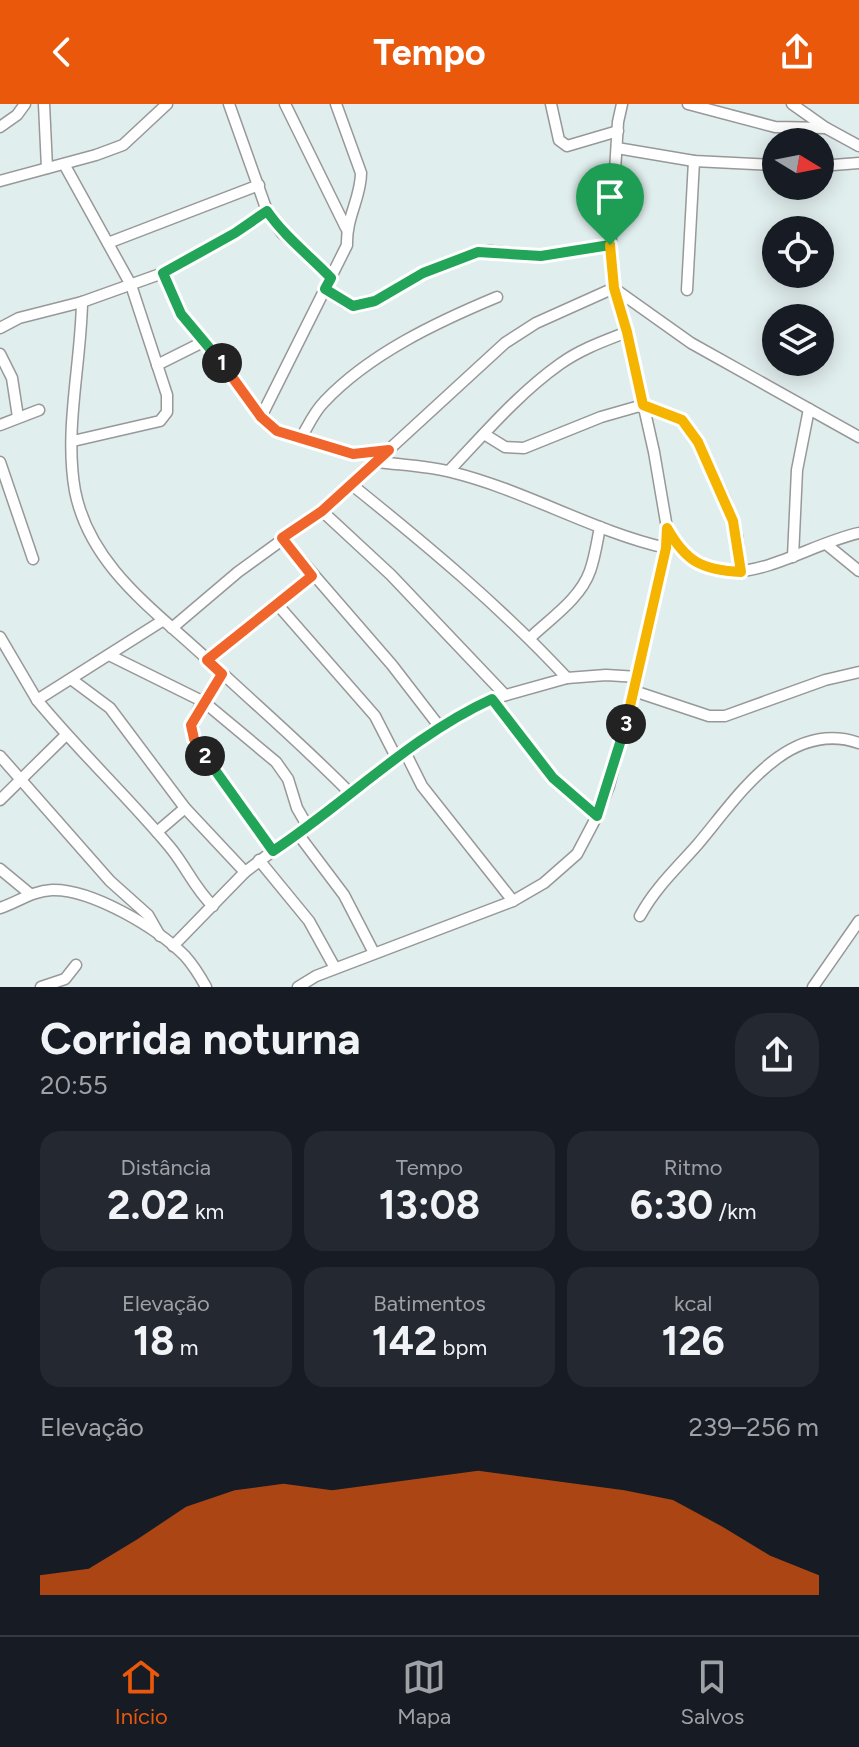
<!DOCTYPE html>
<html lang="pt">
<meta charset="utf-8">
<style>
body{margin:0;font-family:Figtree,sans-serif;background:#242831;color:#f1f3f6;height:100vh;display:flex;flex-direction:column;font-size:30px;white-space:nowrap}
*{box-sizing:border-box;margin:0}
p{font-size:26px;color:#9ea1a6}
.icon{flex:none;width:44px;height:44px;fill:none;stroke:currentColor;stroke-width:2;stroke-linecap:round;stroke-linejoin:round}
.map{position:relative;height:883px;overflow:hidden}
.panel{display:flex;flex-direction:column;background:#171b24;flex:1}
.panel>*{flex:none}
.needle{width:52px;rotate:100deg}
.controls{position:absolute;left:762px;top:24px;display:grid;gap:16px}
.controls a{display:grid;place-items:center;width:72px;height:72px;border-radius:50%;background:#171b24;box-shadow:0 4px 20px #0003;font-size:40px}
.pin{position:absolute;display:grid;place-items:center;width:68px;height:68px;color:#fff;margin:-82px -34px;border-radius:50% 50% 50% 0;rotate:-45deg;box-shadow:0 0 8px #0007}
.pin .icon{rotate:45deg}
.km{position:absolute;width:40px;height:40px;margin:-20px;border-radius:50%;background:#222;color:#fff;font-size:22px;line-height:40px;text-align:center}
.round{display:grid;place-items:center;flex:none;width:84px;height:84px;border-radius:32px;background:#242831}
.overview{display:flex;align-items:center;justify-content:space-between;height:136px;padding:0 40px}
h1{font-size:44px;font-weight:700;line-height:60px}
.figures{display:grid;grid-template-columns:repeat(3,1fr);gap:12px;height:136px;padding:8px 40px}
.figures div{display:grid;align-content:center;border-radius:20px;background:#242831;text-align:center}
.figures b{font-size:40px;font-weight:700}
.figures small{font-size:22px;font-weight:400}
.figures p{font-size:22px}
.chart{height:224px;padding:16px 40px}
.chart p{display:flex;justify-content:space-between}
.chart svg{width:100%;height:144px;margin-top:8px;fill:#ea580c;opacity:.7}
header{display:flex;justify-content:space-between;align-items:center;height:104px;padding:0 40px;background:#ea580c;color:#fff;font-size:36px;font-weight:700}
.tab-bar{display:flex;justify-content:space-around;align-items:center;height:112px;border-top:2px solid #363941;background:#171b24;font-size:22px;color:#9ea1a6}
.tab-bar a{display:grid;justify-items:center;gap:4px}
.tab-bar .active{color:#ea580c}
.map>svg:first-child{display:block}
.lines{fill:none;stroke-linecap:round;stroke-linejoin:round}
.minor-casing{stroke:#989898;stroke-width:13}
.minor{stroke:#fff;stroke-width:10}
.split-1-casing{stroke:#fff;stroke-width:16}
.split-2-casing{stroke:#fff;stroke-width:16}
.split-3-casing{stroke:#fff;stroke-width:16}
.split-4-casing{stroke:#fff;stroke-width:16}
.split-1{stroke:#22a559;stroke-width:10}
.split-2{stroke:#f0652b;stroke-width:10}
.split-3{stroke:#22a559;stroke-width:10}
.split-4{stroke:#f5b400;stroke-width:10}
</style>
<header><svg class="icon" aria-label="back" viewBox="0 0 24 24"><path d="M15 5l-7 7 7 7"/></svg>Tempo<svg class="icon" aria-label="share" viewBox="0 0 24 24"><path d="M12 15V3M7 8l5-5 5 5M5 13v7h14v-7"/></svg></header>
<div class="map">
<svg width="859" height="883" viewBox="0 0 859 883">
<rect width="100%" height="100%" fill="#e0eeed"/>
<g class="lines">
<defs>
<g id="minor">
<path d="M 44,0 L 47,64"/>
<path d="M 229,0 L 267,107 L 282,129 L 304,146 L 331,174"/>
<path d="M 285,0 L 346,124"/>
<path d="M 551,0 L 559,36 L 567,42 L 618,27"/>
<path d="M 688,0 L 775,23 L 826,24"/>
<path d="M 792,0 L 826,24 L 859,42"/>
<path d="M 0,23 L 17,11 L 25,0"/>
<path d="M 617,44 L 694,57 L 776,61"/>
<path d="M 64,60 L 131,181 L 167,291 L 167,308 L 160,317 L 73,337"/>
<path d="M 820,62 L 859,59"/>
<path d="M 0,77 L 96,51 L 123,41 L 167,0"/>
<path d="M 108,139 L 259,81"/>
<path d="M 163,169 L 181,210 L 222,259 L 261,313 L 277,327 L 353,350 L 389,346"/>
<path d="M 325,185 L 345,199 L 358,202 L 375,197 L 423,169 L 469,150 L 490,147 L 541,152 L 610,141"/>
<path d="M 615,185 L 691,239 L 859,333"/>
<path d="M 687,186 L 694,57"/>
<path d="M 82,198 C 81,260 64,326 75,387 C 90,463 156,507 208,556 C 256,601 305,643 351,690"/>
<path d="M 0,224 L 19,214 L 82,198 L 163,169 L 235,129 L 267,107"/>
<path d="M 0,250 L 12,274 L 18,313"/>
<path d="M 157,261 L 205,237"/>
<path d="M 261,313 L 347,141 C 346,113 361,94 361,69 L 336,0"/>
<path d="M 0,321 L 39,306"/>
<path d="M 484,330 L 505,343 L 524,344 L 601,313 L 643,301 L 682,316 L 698,338 L 725,395 L 737,432 L 741,468"/>
<path d="M 301,334 C 308,322 314,308 324,298 C 369,250 437,218 497,193"/>
<path d="M 0,358 L 33,455"/>
<path d="M 378,358 C 402,361 428,362 451,368 C 525,386 592,427 666,444"/>
<path d="M 449,367 C 484,330 519,289 560,260 C 581,245 604,237 627,228"/>
<path d="M 352,381 C 428,442 501,503 567,574"/>
<path d="M 322,407 L 391,471 L 505,591"/>
<path d="M 668,427 C 716,510 794,443 859,429"/>
<path d="M 282,434 L 392,561 L 439,622"/>
<path d="M 826,440 L 859,467"/>
<path d="M 793,453 L 797,366 L 809,305"/>
<path d="M 277,500 L 375,612 L 397,655"/>
<path d="M 172,524 L 238,468 L 322,407 L 505,239 L 536,219 L 614,184"/>
<path d="M 0,533 L 37,596 L 162,517"/>
<path d="M 530,534 C 551,514 580,495 590,467 C 595,453 597,438 600,423"/>
<path d="M 109,551 L 204,598 L 276,658 L 288,675 L 297,704 L 308,723"/>
<path d="M 207,556 L 312,472"/>
<path d="M 222,570 C 208,593 183,614 197,641 L 273,747"/>
<path d="M 71,575 L 110,604 L 185,704 L 245,768"/>
<path d="M 634,587 L 709,612 L 725,612 L 825,576 L 859,568"/>
<path d="M 492,595 L 553,674 L 597,712"/>
<path d="M 37,596 C 79,647 127,692 169,742 C 186,762 194,784 213,802"/>
<path d="M 405,648 L 422,682 L 513,797"/>
<path d="M 0,652 L 110,777 L 148,811 L 160,832"/>
<path d="M 0,696 L 66,631"/>
<path d="M 157,728 L 185,704"/>
<path d="M 298,730 L 344,791 L 374,849"/>
<path d="M 259,756 L 309,817 L 335,864"/>
<path d="M 0,765 L 29,789"/>
<path d="M 0,804 C 18,798 32,787 52,786 C 92,785 157,824 185,852 C 193,861 200,872 206,883"/>
<path d="M 640,812 C 655,784 677,764 698,740 C 737,694 787,614 859,639"/>
<path d="M 173,842 L 245,768 L 439,622 L 492,595 L 567,574 L 606,571 L 638,573"/>
<path d="M 41,883 L 65,875 L 76,861"/>
<path d="M 298,883 L 316,872 L 513,797 L 544,779 L 577,750 L 597,712 L 609,682 L 650,520 L 666,444 L 667,424 L 654,348 L 627,228 L 614,184 L 610,149 L 618,18 L 622,0"/>
<path d="M 813,883 L 859,817"/>
</g>
</defs>
<!-- minor casing -->
<use href="#minor" class="minor-casing"/>
<!-- minor -->
<use href="#minor" class="minor"/>
</g>
<g class="lines">
<defs>
<path id="split-1" d="M 222,259 L 181,210 L 163,169 L 235,129 L 267,107 C 285,133 309,151 331,174 L 325,185 L 353,202 L 375,197 L 423,169 L 478,148 L 541,152 L 610,141"/>
<path id="split-2" d="M 205,652 L 194,635 L 191,621 L 222,570 L 207,556 L 312,472 L 282,434 L 322,407 L 389,346 L 353,350 L 277,327 L 261,313 L 222,259"/>
<path id="split-3" d="M 205,652 L 273,747 C 347,698 411,632 492,595 L 553,674 L 597,712 L 626,620"/>
<path id="split-4" d="M 610,141 L 614,184 L 627,228 L 643,301 L 682,316 L 698,338 L 733,417 L 741,468 C 702,466 686,458 667,424 L 666,444 L 626,620"/>
</defs>
<!-- split-1 casing -->
<use href="#split-1" class="split-1-casing"/>
<!-- split-2 casing -->
<use href="#split-2" class="split-2-casing"/>
<!-- split-3 casing -->
<use href="#split-3" class="split-3-casing"/>
<!-- split-4 casing -->
<use href="#split-4" class="split-4-casing"/>
<!-- split-1 -->
<use href="#split-1" class="split-1"/>
<!-- split-2 -->
<use href="#split-2" class="split-2"/>
<!-- split-3 -->
<use href="#split-3" class="split-3"/>
<!-- split-4 -->
<use href="#split-4" class="split-4"/>
</g>
</svg>
<div class="controls">
<a><svg class="needle" viewBox="-14 -14 28 28"><path d="M0-13l5 13h-10z" fill="#e53935"/><path d="M0 13l5-13h-10z" fill="#9ea1a6"/></svg></a>
<a><svg class="icon" aria-label="locate" viewBox="0 0 24 24"><circle cx="12" cy="12" r="6"/><path d="M12 2v4M12 18v4M2 12h4M18 12h4"/></svg></a>
<a><svg class="icon" aria-label="layers" viewBox="0 0 24 24"><path d="M12 4l9 5-9 5-9-5zM3 14l9 5 9-5"/></svg></a>
</div>
<div class="pin" style="left:610px;top:141px;background:#1e9e55"><svg class="icon" aria-label="arrive" viewBox="0 0 24 24"><path d="M6 21V4h12l-3 4 3 4H6"/></svg></div>
<b class="km" style="left:222px;top:259px">1</b>
<b class="km" style="left:205px;top:652px">2</b>
<b class="km" style="left:626px;top:620px">3</b>
</div>
<section class="panel">
<div class="overview"><div><h1>Corrida noturna</h1><p>20:55</p></div><a class="round"><svg class="icon" aria-label="share" viewBox="0 0 24 24"><path d="M12 15V3M7 8l5-5 5 5M5 13v7h14v-7"/></svg></a></div>
<div class="figures">
<div><p>Distância</p><b>2.02<small> km</small></b></div>
<div><p>Tempo</p><b>13:08</b></div>
<div><p>Ritmo</p><b>6:30<small> /km</small></b></div>
</div>
<div class="figures">
<div><p>Elevação</p><b>18<small> m</small></b></div>
<div><p>Batimentos</p><b>142<small> bpm</small></b></div>
<div><p>kcal</p><b>126</b></div>
</div>
<div class="chart"><p><span>Elevação</span>239–256 m</p>
<svg viewBox="0 0 160 44" preserveAspectRatio="none"><path d="M0 44V38L10 36L20 27L30 17L40 12L50 10L60 12L70 10L80 8L90 6L100 8L110 10L120 12L130 15L140 23L150 32L160 38V44z"/></svg>
</div>
</section>
<nav class="tab-bar">
<a class="active"><svg class="icon" aria-label="home" viewBox="0 0 24 24"><path d="M3 11l9-7 9 7M6 9v11h12V9"/></svg>Início</a>
<a><svg class="icon" aria-label="map" viewBox="0 0 24 24"><path d="M3 6l6-2 6 2 6-2v14l-6 2-6-2-6 2zM9 4v14M15 6v14"/></svg>Mapa</a>
<a><svg class="icon" aria-label="saved" viewBox="0 0 24 24"><path d="M7 4h10v16l-5-4-5 4z"/></svg>Salvos</a>
</nav>
